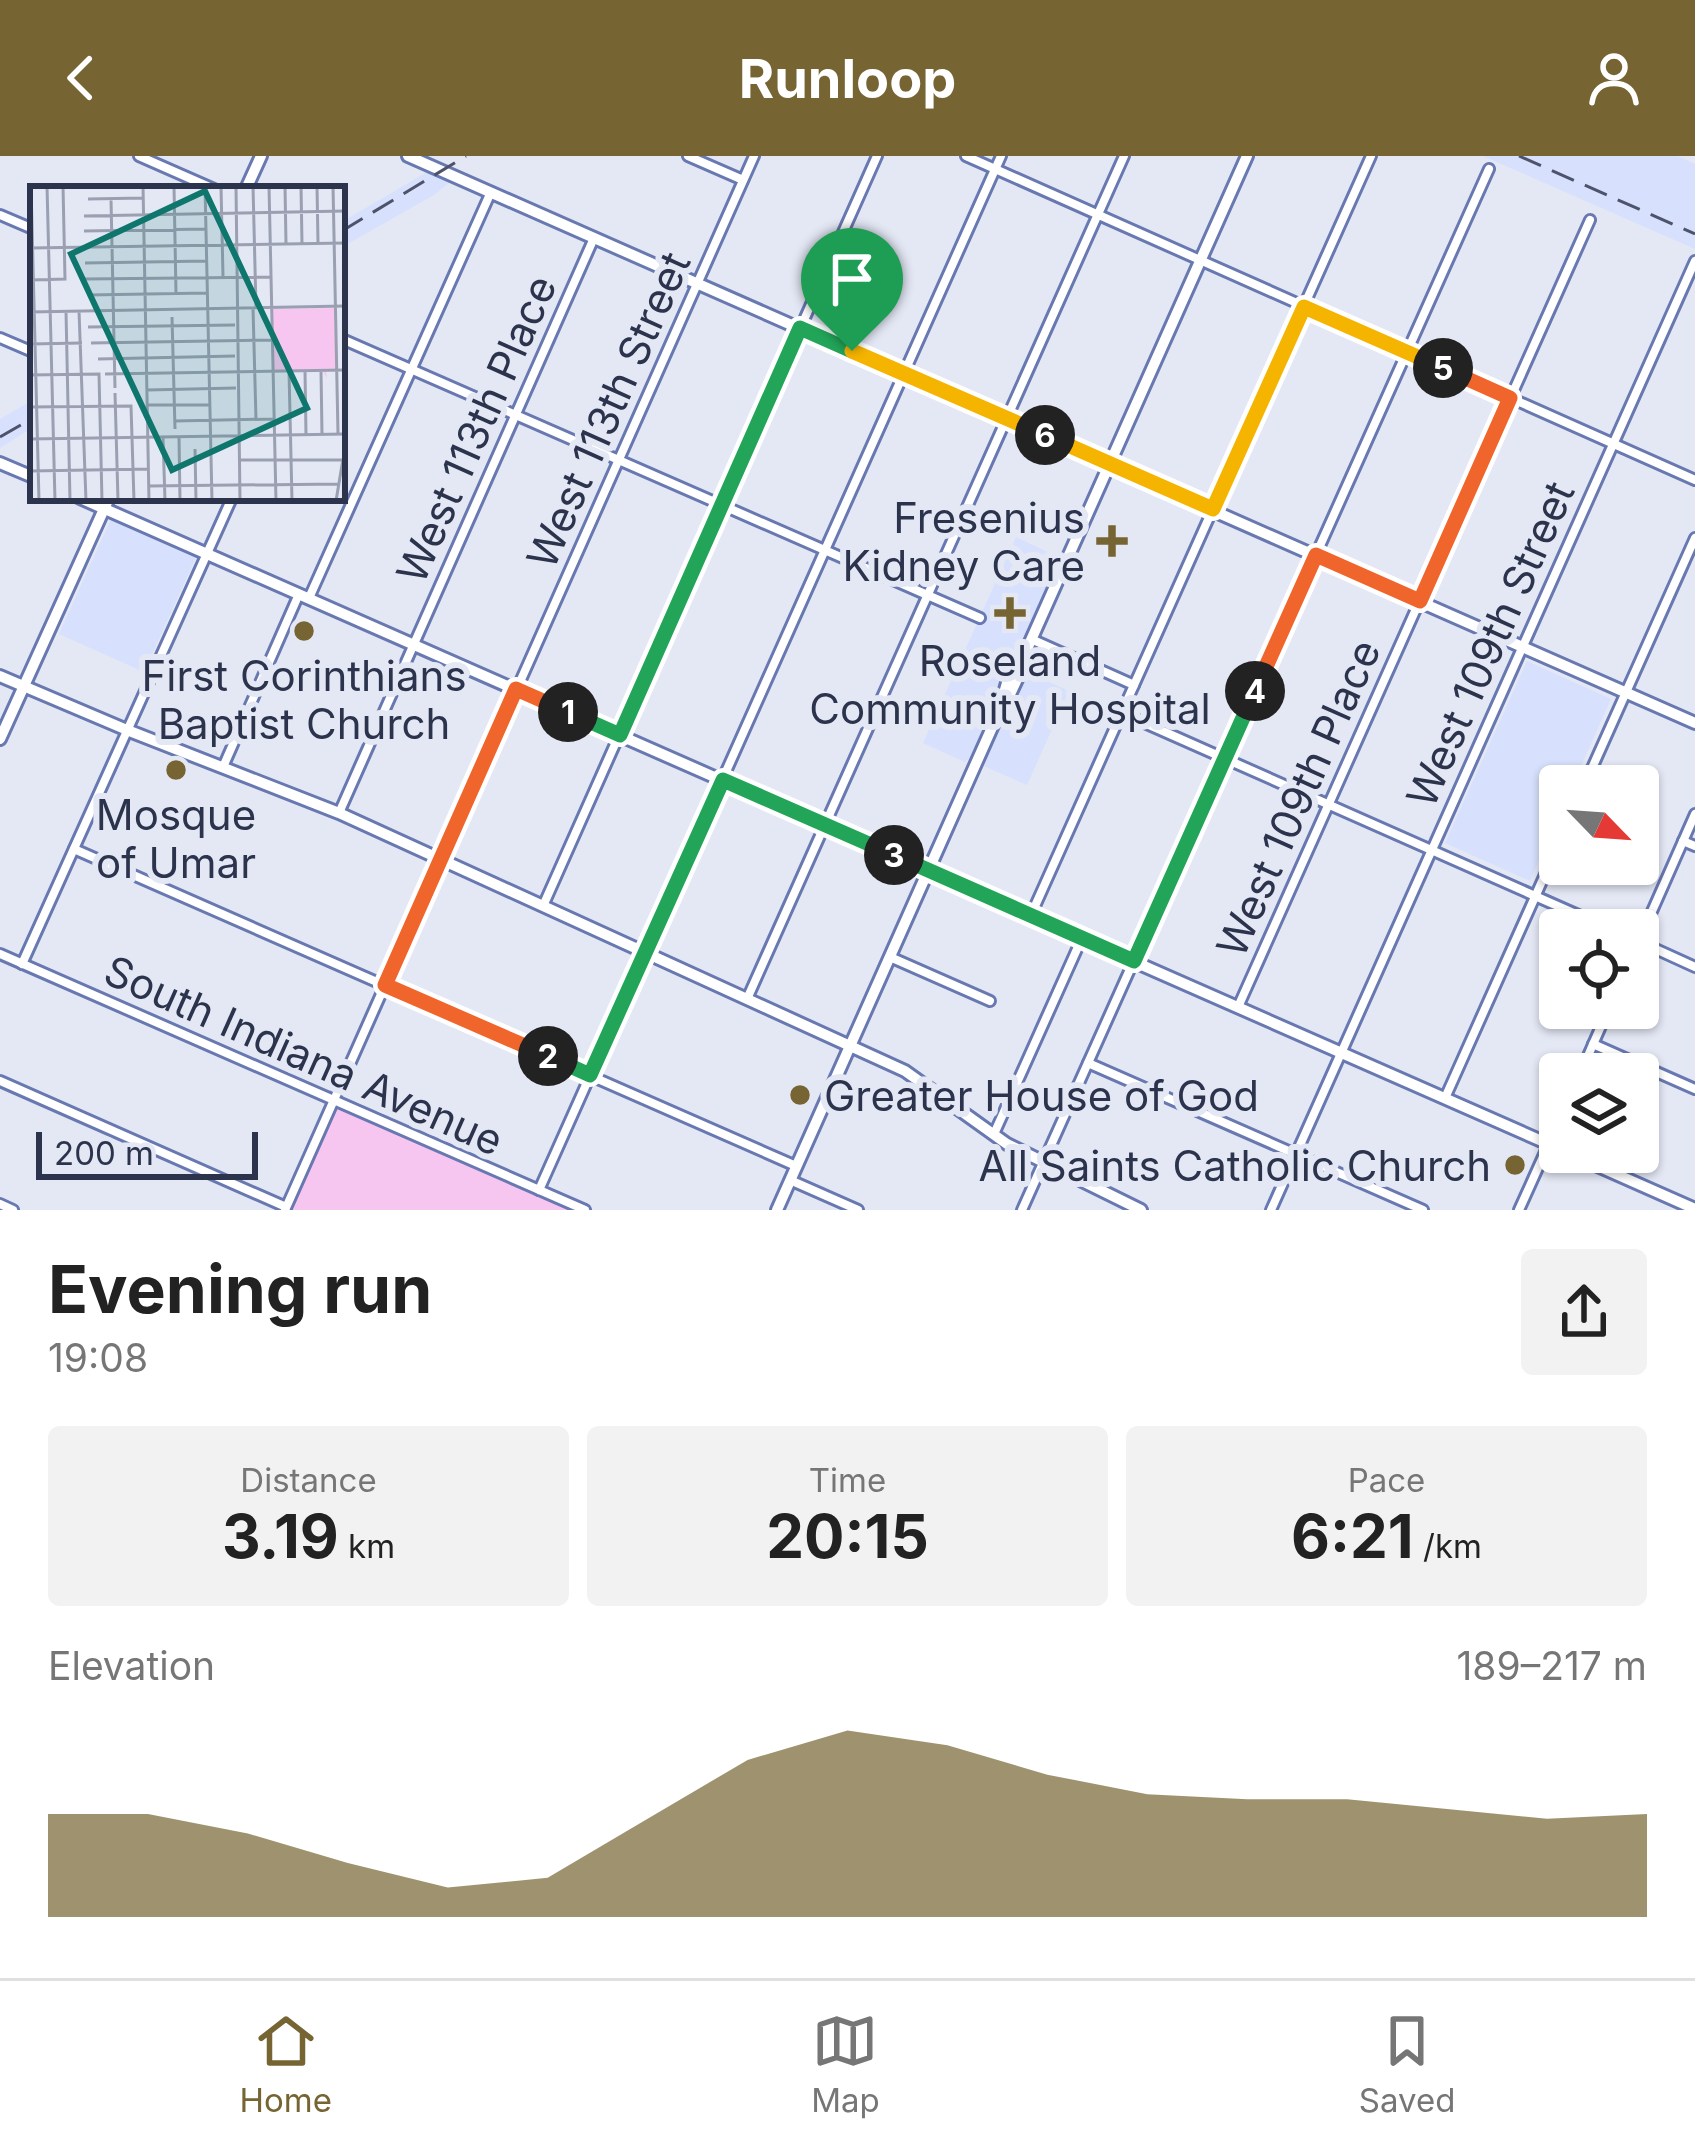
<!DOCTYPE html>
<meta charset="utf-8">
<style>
body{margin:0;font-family:Inter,sans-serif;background:#f2f2f2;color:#222;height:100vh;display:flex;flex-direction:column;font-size:45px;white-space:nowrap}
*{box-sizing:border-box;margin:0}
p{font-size:39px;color:#767676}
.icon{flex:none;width:66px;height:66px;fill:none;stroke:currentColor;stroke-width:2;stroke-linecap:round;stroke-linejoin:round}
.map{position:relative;height:1054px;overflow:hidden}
.sheet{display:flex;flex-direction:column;background:#fff;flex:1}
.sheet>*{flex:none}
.needle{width:78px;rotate:115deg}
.buttons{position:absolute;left:1539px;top:609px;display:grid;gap:24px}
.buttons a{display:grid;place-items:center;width:120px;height:120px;border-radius:12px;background:#fff;box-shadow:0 3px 9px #0004;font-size:60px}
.scale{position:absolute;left:36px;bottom:30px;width:222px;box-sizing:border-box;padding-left:12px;border:6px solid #2c334c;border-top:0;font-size:33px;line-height:42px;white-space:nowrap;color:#2c334c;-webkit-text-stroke:9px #e4e8f5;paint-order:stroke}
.pin{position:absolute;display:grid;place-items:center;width:102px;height:102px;color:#fff;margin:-123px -51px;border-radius:50% 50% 50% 0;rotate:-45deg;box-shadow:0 0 12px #0007}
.pin .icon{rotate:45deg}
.km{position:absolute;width:60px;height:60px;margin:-30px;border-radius:50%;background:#222;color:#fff;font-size:33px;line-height:60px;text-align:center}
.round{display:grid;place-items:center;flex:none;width:126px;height:126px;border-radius:12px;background:#f2f2f2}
.headline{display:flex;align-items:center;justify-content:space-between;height:204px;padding:0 48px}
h1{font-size:66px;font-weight:700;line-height:90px}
.stats{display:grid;grid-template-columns:repeat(3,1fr);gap:18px;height:204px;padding:12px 48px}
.stats div{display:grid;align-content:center;border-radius:12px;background:#f2f2f2;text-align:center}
.stats b{font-size:60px;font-weight:700}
.stats small{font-size:33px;font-weight:400}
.stats p{font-size:33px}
.chart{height:336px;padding:24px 48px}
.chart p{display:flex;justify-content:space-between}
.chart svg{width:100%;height:216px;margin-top:12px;fill:#766533;opacity:.7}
header{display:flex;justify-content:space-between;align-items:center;height:156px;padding:0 48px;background:#766533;color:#fff;font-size:54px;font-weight:700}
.tab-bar{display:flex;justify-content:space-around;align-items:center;height:168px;border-top:3px solid #e0e0e0;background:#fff;font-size:33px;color:#767676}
.tab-bar a{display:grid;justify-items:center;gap:6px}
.tab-bar .active{color:#766533}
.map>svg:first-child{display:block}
.built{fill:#d7e0fc}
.green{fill:#f7c6f0}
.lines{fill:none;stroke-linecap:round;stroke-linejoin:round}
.street-casing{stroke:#6878b1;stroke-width:14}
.secondary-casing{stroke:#6878b1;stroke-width:16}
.street{stroke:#fff;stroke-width:8}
.secondary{stroke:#fff;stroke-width:10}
.rail{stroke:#4d536a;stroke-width:3;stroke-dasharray:24 12;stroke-linecap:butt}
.split-1-casing{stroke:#fff;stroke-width:24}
.split-2-casing{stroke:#fff;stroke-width:24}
.split-3-casing{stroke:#fff;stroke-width:24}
.split-4-casing{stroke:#fff;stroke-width:24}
.split-5-casing{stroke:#fff;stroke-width:24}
.split-6-casing{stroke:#fff;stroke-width:24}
.split-7-casing{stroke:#fff;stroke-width:24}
.split-1{stroke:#22a559;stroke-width:15}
.split-2{stroke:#f0652b;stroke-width:15}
.split-3{stroke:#22a559;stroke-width:15}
.split-4{stroke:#22a559;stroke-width:15}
.split-5{stroke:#f0652b;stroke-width:15}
.split-6{stroke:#f5b400;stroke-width:15}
.split-7{stroke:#f5b400;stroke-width:15}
.poi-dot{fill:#766533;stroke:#e4e8f5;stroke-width:4.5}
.labels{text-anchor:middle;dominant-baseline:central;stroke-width:12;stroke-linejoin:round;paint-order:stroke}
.street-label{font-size:42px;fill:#2c334c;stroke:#e4e8f5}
.poi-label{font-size:42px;fill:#2c334c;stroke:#e4e8f5}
.inset-road{fill:none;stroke:#9aa0b1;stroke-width:3}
.view{fill:#0f766e;fill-opacity:0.15;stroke:#0f766e;stroke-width:6}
.inset-edge{fill:none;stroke:#2c334c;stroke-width:6}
</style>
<header><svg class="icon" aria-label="back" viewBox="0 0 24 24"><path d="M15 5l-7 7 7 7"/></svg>Runloop<svg class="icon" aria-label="person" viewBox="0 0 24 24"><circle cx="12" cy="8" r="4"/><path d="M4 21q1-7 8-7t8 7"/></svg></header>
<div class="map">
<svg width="1695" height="1054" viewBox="0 0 1695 1054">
<rect width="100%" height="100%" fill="#e4e8f5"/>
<!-- built -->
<g class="built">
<path d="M 1483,0 L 1677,0 L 1695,8 L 1695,93 Z"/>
<path d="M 427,16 L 450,26 L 434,39 L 342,91 L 342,66 Z"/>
<path d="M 33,244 L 33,271 L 0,292 L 0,263 Z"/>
<path d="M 111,363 L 196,401 L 144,516 L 59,478 Z"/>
<path d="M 1016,381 L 1062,403 L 1013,510 L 1069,535 L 1027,629 L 968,603 L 965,606 L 923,587 Z"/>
<path d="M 1527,505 L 1611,543 L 1572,630 L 1560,630 L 1560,656 L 1530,725 L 1445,687 Z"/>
</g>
<!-- green -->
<path class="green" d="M 337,952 L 343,952 L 574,1054 L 290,1054 L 331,959 Z"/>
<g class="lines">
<defs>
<g id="street">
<path d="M 139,0 L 214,33"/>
<path d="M 688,0 L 743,24"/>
<path d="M 966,0 L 1695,324"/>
<path d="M 0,59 L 33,73"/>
<path d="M 0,182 L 33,196"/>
<path d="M 342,183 L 980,462"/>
<path d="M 309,442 L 491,36"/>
<path d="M 1031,483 L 1134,529"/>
<path d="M 1122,557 L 1612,774"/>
<path d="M 223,611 L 299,438"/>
<path d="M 1584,630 L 1695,382"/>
<path d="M 339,657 L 594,82"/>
<path d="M 1683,685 L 1695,690"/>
<path d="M 74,693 L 796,1010"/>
<path d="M 543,750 L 877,0"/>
<path d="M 1031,759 L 1371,0"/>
<path d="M 1638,785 L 1695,811"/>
<path d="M 1638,787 L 1695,658"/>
<path d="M 0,798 L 585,1054"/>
<path d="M 890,801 L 990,845"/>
<path d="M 22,808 L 232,342"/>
<path d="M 747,843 L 1124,0"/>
<path d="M 1238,851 L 1590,64"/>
<path d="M 1593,888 L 1695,933"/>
<path d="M 1088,907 L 1423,1054"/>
<path d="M 1580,918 L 1609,852"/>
<path d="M 0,925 L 286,1051"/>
<path d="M 1445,942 L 1560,685"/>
<path d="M 994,978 L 1082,782"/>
<path d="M 790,1024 L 858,1054"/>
<path d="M 539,1034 L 1001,0"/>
<path d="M 0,1048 L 13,1054"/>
<path d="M 285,1054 L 754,0"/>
<path d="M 1022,1054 L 1489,13"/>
<path d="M 1271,1054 L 1695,105"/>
<path d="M 1519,1054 L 1560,963"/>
</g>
<g id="secondary">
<path d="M 408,0 L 1695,567"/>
<path d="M 246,33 L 261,0"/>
<path d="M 0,307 L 33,321"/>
<path d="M 80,342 L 1560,993"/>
<path d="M 0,520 L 127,574 L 339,657 L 905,915 L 1007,988 L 1141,1054"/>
<path d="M 1005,549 L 1019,519 L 1022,505"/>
<path d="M 0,583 L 109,342"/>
<path d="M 1566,996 L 1695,1053"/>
<path d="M 777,1054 L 998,558 L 1007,527 L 1023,502 L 1247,0"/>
</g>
</defs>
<!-- street casing -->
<use href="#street" class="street-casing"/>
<!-- secondary casing -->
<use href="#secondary" class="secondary-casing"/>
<!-- street -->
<use href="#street" class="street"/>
<!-- secondary -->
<use href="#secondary" class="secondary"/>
<!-- rail -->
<g class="rail">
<path d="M 1519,0 L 1695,78"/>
<path d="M 342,75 L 466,0"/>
<path d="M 0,281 L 33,262"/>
</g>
</g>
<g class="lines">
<defs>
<path id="split-1" d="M 568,556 L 620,579 L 800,172 L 852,195"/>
<path id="split-2" d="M 548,900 L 385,829 L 516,533 L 568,556"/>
<path id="split-3" d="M 548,900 L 590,919 L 723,624 L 894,699"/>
<path id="split-4" d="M 894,699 L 1134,805 L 1255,535"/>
<path id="split-5" d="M 1255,535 L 1316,399 L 1420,445 L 1510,242 L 1443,212"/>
<path id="split-6" d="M 1045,279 L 1213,353 L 1304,151 L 1443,212"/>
<path id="split-7" d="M 852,195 L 1045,279"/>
</defs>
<!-- split-1 casing -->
<use href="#split-1" class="split-1-casing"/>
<!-- split-2 casing -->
<use href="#split-2" class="split-2-casing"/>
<!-- split-3 casing -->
<use href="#split-3" class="split-3-casing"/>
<!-- split-4 casing -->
<use href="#split-4" class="split-4-casing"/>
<!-- split-5 casing -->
<use href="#split-5" class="split-5-casing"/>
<!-- split-6 casing -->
<use href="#split-6" class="split-6-casing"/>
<!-- split-7 casing -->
<use href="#split-7" class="split-7-casing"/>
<!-- split-1 -->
<use href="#split-1" class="split-1"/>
<!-- split-2 -->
<use href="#split-2" class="split-2"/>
<!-- split-3 -->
<use href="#split-3" class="split-3"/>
<!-- split-4 -->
<use href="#split-4" class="split-4"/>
<!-- split-5 -->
<use href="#split-5" class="split-5"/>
<!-- split-6 -->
<use href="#split-6" class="split-6"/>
<!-- split-7 -->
<use href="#split-7" class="split-7"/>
</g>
<!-- markers -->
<g class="poi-dot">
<path d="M1106 367h12v12h12v12h-12v12h-12v-12h-12v-12h12z"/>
<path d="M1004 439h12v12h12v12h-12v12h-12v-12h-12v-12h12z"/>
<circle cx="304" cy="475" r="12"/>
<circle cx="176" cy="614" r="12"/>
<circle cx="800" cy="939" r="12"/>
<circle cx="1515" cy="1009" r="12"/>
</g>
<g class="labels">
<!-- street labels -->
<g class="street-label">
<text transform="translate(608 254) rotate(-66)">West 113th Street</text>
<text transform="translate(476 273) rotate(-66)">West 113th Place</text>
<text transform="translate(1490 488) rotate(-66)">West 109th Street</text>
<text transform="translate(1298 642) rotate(-66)">West 109th Place</text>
<text transform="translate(304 899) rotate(24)">South Indiana Avenue</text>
</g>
<!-- poi labels -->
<g class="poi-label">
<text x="1085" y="361" text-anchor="end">Fresenius<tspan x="1085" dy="48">Kidney Care</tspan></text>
<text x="1010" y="504">Roseland<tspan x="1010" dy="48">Community Hospital</tspan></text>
<text x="304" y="519">First Corinthians<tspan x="304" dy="48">Baptist Church</tspan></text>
<text x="176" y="658">Mosque<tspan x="176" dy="48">of Umar</tspan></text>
<text x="824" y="939" text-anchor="start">Greater House of God</text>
<text x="1491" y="1009" text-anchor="end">All Saints Catholic Church</text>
</g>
</g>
<!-- overview -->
<g transform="translate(30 30)">
<rect width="315" height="315" fill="#e4e8f5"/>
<path d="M 304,122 L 306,183 L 296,184 L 297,193 L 293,185 L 243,185 L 243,123 Z" fill="#f7c6f0"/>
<path class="inset-road" d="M 1,0 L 9,315M 17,0 L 25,315M 113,0 L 119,315M 144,0 L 146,108M 175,0 L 182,315M 191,0 L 193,91M 206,0 L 210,315M 223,0 L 226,122M 239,0 L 246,315M 255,0 L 256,58M 271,0 L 272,58M 287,0 L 288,57M 303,0 L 308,248M 58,13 L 113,12M 81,13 L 85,202M 54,30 L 315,25M 54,45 L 176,43M 0,62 L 315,57M 55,77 L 177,75M 55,93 L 241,91M 1,94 L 35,93 L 33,0M 58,109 L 177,107M 223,122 L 226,234M 36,125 L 40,315M 49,125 L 56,315M 0,126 L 315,120M 142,131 L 145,243M 58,141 L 205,139M 61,157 L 242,154M 0,158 L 52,157M 68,173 L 205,170M 259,185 L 262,315M 275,185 L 276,249M 291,185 L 292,249M 75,188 L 315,184M 0,189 L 69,188 L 72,315M 117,204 L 206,202M 85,207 L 88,315M 117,219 L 180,219M 0,221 L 101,220 L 104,315M 145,235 L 244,233M 133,251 L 135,315M 149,251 L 150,315M 0,253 L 315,248M 165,263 L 166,315M 209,274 L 315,274M 0,285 L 119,283M 119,300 L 309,298M 306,315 L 313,273"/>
<path class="view" d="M 175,5 L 277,222 L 142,284 L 41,68 Z"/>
<rect width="315" height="315" class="inset-edge"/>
</g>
</svg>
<div class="buttons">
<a><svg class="needle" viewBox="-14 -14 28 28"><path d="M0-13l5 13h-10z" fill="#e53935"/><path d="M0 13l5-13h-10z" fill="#767676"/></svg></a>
<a><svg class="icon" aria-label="locate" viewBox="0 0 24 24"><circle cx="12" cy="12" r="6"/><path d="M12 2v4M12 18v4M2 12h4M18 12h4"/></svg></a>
<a><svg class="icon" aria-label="layers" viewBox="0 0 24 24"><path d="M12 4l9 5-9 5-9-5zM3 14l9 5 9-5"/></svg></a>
</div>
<div class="scale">200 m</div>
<div class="pin" style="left:852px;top:195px;background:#1e9e55"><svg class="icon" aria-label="arrive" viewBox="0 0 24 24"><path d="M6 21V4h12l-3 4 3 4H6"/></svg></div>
<b class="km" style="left:568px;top:556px">1</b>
<b class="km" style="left:548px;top:900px">2</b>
<b class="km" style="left:894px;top:699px">3</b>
<b class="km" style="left:1255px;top:535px">4</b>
<b class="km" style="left:1443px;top:212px">5</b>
<b class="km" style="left:1045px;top:279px">6</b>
</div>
<section class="sheet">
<div class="headline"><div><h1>Evening run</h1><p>19:08</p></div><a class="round"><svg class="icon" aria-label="share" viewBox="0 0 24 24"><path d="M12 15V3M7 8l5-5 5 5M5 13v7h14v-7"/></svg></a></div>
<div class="stats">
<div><p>Distance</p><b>3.19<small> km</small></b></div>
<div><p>Time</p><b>20:15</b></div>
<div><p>Pace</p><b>6:21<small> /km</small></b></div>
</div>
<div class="chart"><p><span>Elevation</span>189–217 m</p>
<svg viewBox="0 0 160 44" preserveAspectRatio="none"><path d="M0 44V23L10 23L20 27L30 33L40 38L50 36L60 24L70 12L80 6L90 9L100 15L110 19L120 20L130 20L140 22L150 24L160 23V44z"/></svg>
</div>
</section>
<nav class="tab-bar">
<a class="active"><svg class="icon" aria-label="home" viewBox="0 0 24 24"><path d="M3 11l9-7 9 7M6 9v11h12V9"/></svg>Home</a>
<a><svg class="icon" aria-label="map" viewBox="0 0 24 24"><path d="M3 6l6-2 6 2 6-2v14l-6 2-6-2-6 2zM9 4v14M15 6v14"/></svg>Map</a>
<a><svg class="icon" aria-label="saved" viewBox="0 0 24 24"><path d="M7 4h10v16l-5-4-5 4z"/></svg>Saved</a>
</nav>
